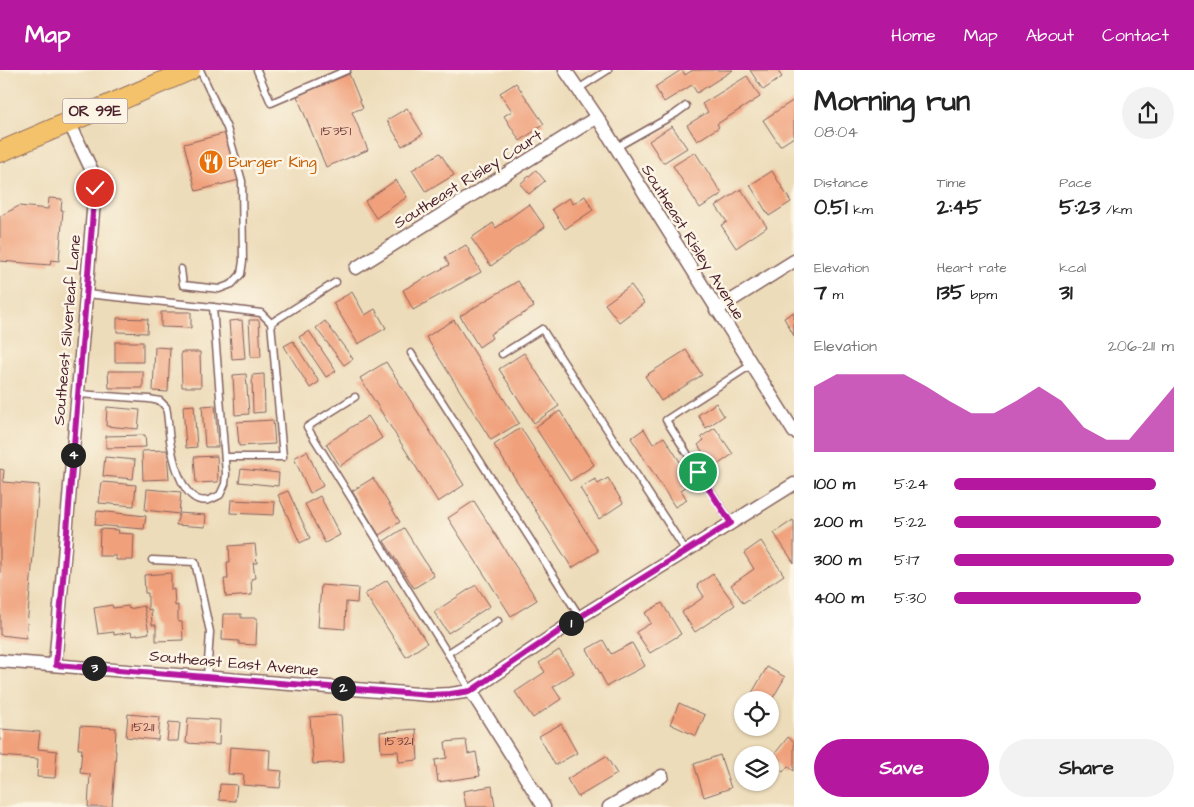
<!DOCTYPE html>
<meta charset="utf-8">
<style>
body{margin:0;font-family:"Architects Daughter",sans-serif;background:#f2f2f2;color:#222;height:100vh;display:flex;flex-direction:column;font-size:19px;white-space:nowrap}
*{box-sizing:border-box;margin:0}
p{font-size:16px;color:#767676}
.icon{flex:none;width:28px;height:28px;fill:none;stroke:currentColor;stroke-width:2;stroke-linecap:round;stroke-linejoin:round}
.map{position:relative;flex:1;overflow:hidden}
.drawer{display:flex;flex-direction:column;background:#fff;width:400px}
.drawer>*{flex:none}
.fabs{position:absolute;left:734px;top:621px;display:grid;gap:10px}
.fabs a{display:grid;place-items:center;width:45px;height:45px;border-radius:50%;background:#fff;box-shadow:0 1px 4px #0004;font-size:25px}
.pin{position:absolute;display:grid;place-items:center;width:42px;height:42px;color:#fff;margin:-21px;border:2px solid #fff;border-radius:50%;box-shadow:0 1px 5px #0007}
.km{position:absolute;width:25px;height:25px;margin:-12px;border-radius:50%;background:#222;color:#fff;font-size:14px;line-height:25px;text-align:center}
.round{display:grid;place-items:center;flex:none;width:52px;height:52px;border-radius:26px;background:#f2f2f2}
.headline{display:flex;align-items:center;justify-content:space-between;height:85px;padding:0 20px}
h1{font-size:28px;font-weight:700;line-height:38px}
.metrics{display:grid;grid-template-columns:repeat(3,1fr);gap:8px;height:85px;padding:5px 20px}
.metrics div{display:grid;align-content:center}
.metrics b{font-size:21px;font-weight:700}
.metrics small{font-size:14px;font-weight:400}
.metrics p{font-size:14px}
.chart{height:140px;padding:10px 20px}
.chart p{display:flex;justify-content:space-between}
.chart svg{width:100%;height:90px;margin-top:5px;fill:#b5179e;opacity:.7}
.primary-button{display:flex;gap:10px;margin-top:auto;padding:10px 20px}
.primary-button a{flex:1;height:58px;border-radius:30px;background:#b5179e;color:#fff;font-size:20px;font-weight:700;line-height:58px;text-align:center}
.primary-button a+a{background:#f2f2f2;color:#222}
ul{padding:0 20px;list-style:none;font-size:16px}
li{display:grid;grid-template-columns:80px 60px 1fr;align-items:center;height:38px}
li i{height:12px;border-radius:6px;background:#b5179e}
header{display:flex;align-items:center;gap:30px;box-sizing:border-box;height:70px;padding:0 25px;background:#b5179e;color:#fff}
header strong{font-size:24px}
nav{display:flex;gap:28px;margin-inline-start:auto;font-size:18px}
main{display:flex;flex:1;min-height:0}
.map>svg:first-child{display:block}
.building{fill:#f0a17c}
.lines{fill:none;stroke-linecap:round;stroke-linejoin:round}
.lane-casing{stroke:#83615d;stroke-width:9}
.street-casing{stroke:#83615d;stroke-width:15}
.primary-casing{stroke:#83615d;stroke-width:22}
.lane{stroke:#fff;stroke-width:6}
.street{stroke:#fff;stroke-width:12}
.primary{stroke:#f4c26a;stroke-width:20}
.route-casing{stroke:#fff;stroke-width:10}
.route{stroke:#b5179e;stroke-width:6}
.labels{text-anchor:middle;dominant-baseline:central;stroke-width:5;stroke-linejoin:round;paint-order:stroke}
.number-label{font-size:14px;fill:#74403f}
.shield{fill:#fcf5e5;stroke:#7f5f63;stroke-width:1}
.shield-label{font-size:15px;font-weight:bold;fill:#4a1f2b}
.food-label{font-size:16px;fill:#c56008;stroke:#fcf5e5;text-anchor:start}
.street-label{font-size:16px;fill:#4a1f2b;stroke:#fcf5e5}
</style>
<header>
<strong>Map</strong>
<nav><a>Home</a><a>Map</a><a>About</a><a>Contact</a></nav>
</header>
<main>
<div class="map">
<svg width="794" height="737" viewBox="0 0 794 737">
<rect width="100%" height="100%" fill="#fcf5e5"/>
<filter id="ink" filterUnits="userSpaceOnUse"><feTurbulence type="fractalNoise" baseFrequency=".02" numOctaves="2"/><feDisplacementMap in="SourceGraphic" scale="10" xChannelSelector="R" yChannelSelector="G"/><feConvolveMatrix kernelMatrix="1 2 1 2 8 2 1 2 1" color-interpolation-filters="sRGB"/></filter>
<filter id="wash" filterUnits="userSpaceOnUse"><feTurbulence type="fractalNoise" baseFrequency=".0096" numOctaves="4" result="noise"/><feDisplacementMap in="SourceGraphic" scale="20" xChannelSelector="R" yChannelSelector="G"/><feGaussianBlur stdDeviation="1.12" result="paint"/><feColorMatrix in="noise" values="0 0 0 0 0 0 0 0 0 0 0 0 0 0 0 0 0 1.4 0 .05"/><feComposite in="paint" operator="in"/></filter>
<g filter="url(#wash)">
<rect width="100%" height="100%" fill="#eddcb9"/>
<g id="blocks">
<!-- building -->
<g class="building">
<path d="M 681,0 L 682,0 L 685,5 L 693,0 L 733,0 L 697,23 L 692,15 L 664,32 L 655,17 Z"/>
<path d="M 750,0 L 777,0 L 782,7 L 763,20 Z"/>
<path d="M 349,4 L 363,38 L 352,42 L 368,80 L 326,97 L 297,26 Z"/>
<path d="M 747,6 L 760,27 L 717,54 L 719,57 L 697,71 L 687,55 L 708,42 L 702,34 Z"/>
<path d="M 516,13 L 544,54 L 520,71 L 504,46 L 512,41 L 500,23 Z"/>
<path d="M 794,30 L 794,67 L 780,76 L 763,50 Z"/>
<path d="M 407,38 L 423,64 L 402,76 L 387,50 Z"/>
<path d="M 672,56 L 687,78 L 663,93 L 649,71 Z"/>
<path d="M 226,63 L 239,110 L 196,121 L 184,74 Z"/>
<path d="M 695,82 L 722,124 L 700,138 L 673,96 Z"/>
<path d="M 440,83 L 454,105 L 426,122 L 412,100 Z"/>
<path d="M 536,100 L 545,111 L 529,124 L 520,114 Z"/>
<path d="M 772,101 L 791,132 L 769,146 L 750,115 Z"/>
<path d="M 396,110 L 407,127 L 376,148 L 365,131 Z"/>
<path d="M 741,119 L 767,157 L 736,178 L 721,155 L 727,152 L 716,136 Z"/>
<path d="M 585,126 L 593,140 L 565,159 L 552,139 L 569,128 L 573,134 Z"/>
<path d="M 49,128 L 62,129 L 61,140 L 63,140 L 59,191 L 51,190 L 50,195 L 0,191 L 0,146 L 19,136 L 48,139 Z"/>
<path d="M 529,134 L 545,157 L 491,196 L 471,168 L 493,153 L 496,158 Z"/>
<path d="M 466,175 L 481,202 L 413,240 L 403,220 L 449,195 L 445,187 Z"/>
<path d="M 518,211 L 534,237 L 490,264 L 492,268 L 479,277 L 460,246 Z"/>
<path d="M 631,215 L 644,233 L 619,252 L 605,234 Z"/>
<path d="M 352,222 L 365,245 L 375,239 L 386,258 L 358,274 L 333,233 Z"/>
<path d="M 161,242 L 191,242 L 191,258 L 161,257 Z"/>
<path d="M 794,242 L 794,266 L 784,248 Z"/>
<path d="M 117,248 L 148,249 L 147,263 L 117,262 Z"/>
<path d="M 242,250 L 245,288 L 232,289 L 229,251 Z"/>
<path d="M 249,250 L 259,250 L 261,287 L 251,287 Z"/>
<path d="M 454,250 L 519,353 L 491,370 L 426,267 Z"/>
<path d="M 325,251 L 353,289 L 344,295 L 316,258 Z"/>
<path d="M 309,261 L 336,301 L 326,307 L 299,267 Z"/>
<path d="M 293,271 L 319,312 L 310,318 L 284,276 Z"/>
<rect x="115" y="272" width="28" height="20"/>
<path d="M 155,277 L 170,278 L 168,322 L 153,321 Z"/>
<path d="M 686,280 L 702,305 L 661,331 L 645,306 Z"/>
<path d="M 181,282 L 200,282 L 201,317 L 182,317 Z"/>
<path d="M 524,283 L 559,336 L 534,353 L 499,299 Z"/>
<path d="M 386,292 L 464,415 L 438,432 L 360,308 Z"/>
<path d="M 108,301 L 143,301 L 143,318 L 109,318 Z"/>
<path d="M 246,304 L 249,344 L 235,345 L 233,305 Z"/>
<path d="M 264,304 L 265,342 L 253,343 L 252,305 Z"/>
<path d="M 716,333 L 724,346 L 706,358 L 698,345 Z"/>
<path d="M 194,335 L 197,377 L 186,378 L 183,336 Z"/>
<path d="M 215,335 L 218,377 L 205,377 L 202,336 Z"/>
<path d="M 107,337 L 140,340 L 138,359 L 106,356 Z"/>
<path d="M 560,341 L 594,395 L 570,411 L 535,357 Z"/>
<path d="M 368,346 L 382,368 L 340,396 L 326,374 Z"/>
<path d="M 273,350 L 275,374 L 239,376 L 237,352 Z"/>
<path d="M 521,358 L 598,481 L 572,498 L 494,375 Z"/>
<path d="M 715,358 L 733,384 L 713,398 L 698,375 L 704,370 L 701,367 Z"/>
<path d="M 644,359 L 653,374 L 664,367 L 693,412 L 681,420 L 687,430 L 675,437 L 631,368 Z"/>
<path d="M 145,365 L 146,377 L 106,378 L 106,366 Z"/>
<path d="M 167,380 L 169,409 L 143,410 L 142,381 Z"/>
<path d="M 307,381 L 323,416 L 310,423 L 294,388 Z"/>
<path d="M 217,386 L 218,412 L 196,413 L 194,387 Z"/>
<path d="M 105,387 L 135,390 L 133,409 L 103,406 Z"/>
<path d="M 0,399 L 4,400 L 3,412 L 39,415 L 26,568 L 0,565 Z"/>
<path d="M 241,399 L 279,403 L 278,416 L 239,412 Z"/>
<path d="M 373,408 L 400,452 L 379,465 L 352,421 Z"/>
<path d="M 608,408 L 623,433 L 599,449 L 580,418 L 595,409 L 598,414 Z"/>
<path d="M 102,412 L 136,415 L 134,436 L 99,433 Z"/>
<path d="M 147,419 L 181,422 L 179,443 L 206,445 L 205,457 L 176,455 L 179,444 L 145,440 Z"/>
<path d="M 288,421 L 310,468 L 300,473 L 278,425 Z"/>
<path d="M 320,426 L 340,465 L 325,473 L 305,434 Z"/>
<path d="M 231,430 L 275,432 L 274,445 L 230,443 Z"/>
<path d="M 474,431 L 537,530 L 511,546 L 448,448 Z"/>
<path d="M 97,441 L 146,446 L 144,459 L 95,455 Z"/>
<path d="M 793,450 L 794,452 L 794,493 L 774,463 Z"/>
<path d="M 404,458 L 434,506 L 414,518 L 384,471 Z"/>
<path d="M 100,459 L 119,460 L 118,463 L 134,464 L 133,490 L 116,490 L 116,486 L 99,486 Z"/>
<path d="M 761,471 L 784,505 L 743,533 L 731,515 L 754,499 L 744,483 Z"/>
<path d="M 255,474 L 257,493 L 253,493 L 255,508 L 251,509 L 252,525 L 226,527 L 224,509 L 228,509 L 227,492 L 230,492 L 229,476 Z"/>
<path d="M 171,503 L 171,520 L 174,519 L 175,536 L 178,535 L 178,552 L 182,552 L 183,570 L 156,571 L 156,555 L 152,555 L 151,539 L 148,540 L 148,523 L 145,523 L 144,505 Z"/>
<path d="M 713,504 L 735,535 L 695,562 L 682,542 L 704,527 L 697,515 Z"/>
<path d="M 387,510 L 427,573 L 406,587 L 365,524 Z"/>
<path d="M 321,515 L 358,518 L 357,533 L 346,532 L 345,559 L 318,557 Z"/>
<path d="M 476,515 L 490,536 L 448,563 L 434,542 Z"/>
<path d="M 662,533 L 681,564 L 650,583 L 636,562 L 651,553 L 645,543 Z"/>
<path d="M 112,535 L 113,538 L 128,536 L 129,539 L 144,536 L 149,563 L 132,566 L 131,562 L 114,565 L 114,562 L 98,564 L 94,538 Z"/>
<path d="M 223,544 L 241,544 L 241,548 L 257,548 L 256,575 L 239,574 L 239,571 L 222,570 Z"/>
<path d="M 603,570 L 611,584 L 632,573 L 645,596 L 607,616 L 587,579 Z"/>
<path d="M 559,580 L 574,603 L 553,617 L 561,629 L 533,648 L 515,622 L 545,602 L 539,593 Z"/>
<path d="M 767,597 L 785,607 L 770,633 L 770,630 L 748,630 Z"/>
<path d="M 679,633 L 705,645 L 696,666 L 670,654 Z"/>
<path d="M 128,644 L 160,647 L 158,670 L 126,667 Z"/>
<path d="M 341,645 L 344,692 L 313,694 L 310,647 Z"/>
<path d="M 188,648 L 220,650 L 219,675 L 186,673 Z"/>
<path d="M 169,652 L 180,653 L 178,671 L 167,671 Z"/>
<path d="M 561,654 L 577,683 L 555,695 L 539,666 Z"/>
<path d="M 80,656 L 116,658 L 115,681 L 116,681 L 112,737 L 88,737 L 90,704 L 80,703 L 82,679 L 78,679 Z"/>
<path d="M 0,659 L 40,662 L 38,679 L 57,681 L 55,708 L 37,707 L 38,689 L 0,686 Z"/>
<path d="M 416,659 L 418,690 L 399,692 L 398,681 L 381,682 L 380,662 Z"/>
<path d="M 788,667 L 794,672 L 794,701 L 788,696 L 783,702 L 770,690 Z"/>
<path d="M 466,670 L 468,684 L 476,682 L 480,706 L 438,712 L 435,690 L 447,688 L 445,672 Z"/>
<path d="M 230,677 L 270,680 L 269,700 L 282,701 L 280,718 L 243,715 L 244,705 L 228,704 Z"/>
<path d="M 720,685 L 731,718 L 704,727 L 694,694 Z"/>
<path d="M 606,686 L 617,704 L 578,727 L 567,709 Z"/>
<path d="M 220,714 L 237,715 L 235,731 L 219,730 Z"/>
<path d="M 492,716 L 495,737 L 466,737 L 463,721 Z"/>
</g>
</g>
</g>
<g filter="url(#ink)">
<use href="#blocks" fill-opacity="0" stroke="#83615d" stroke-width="1"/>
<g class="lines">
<defs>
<g id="lane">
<path d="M 257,0 L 271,33 L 347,0"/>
<path d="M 578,19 L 608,0"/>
<path d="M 615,78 L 675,44 L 686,36"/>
<path d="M 181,199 L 183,215 L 219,219 L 232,214 L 241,204 L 243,191 L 242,111 L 227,58 L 200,0"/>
<path d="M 213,237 L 261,243 L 271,253 L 283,387 L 225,387"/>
<path d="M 271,253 L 336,212"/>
<path d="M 411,283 L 580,547"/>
<path d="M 502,284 L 542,259 L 686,481"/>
<path d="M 78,324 L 149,329 L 160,331 L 166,337 C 169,350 168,363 171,376 C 174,393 184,436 209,430 C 212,429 216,427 220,425 L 225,414 L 226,404 L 213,237 L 86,224"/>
<path d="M 355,327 L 307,357 L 471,621"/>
<path d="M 731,453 L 666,350 L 751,295"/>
<path d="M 152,490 L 195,492 L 210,562 L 207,607"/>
<path d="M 448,583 L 498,551"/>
</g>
<g id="street">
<path d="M 565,0 L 597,47 L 794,362"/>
<path d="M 356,198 L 597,47"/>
<path d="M 716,240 L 794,191"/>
<path d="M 0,591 L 430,625 L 451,624 L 471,621 L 580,547 L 794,414"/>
<path d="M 55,595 L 95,118 L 94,105 L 69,52"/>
<path d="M 471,621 L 544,737"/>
<path d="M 609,737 L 662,706"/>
</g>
<path id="primary" d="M 0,82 L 190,0"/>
</defs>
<!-- lane casing -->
<use href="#lane" class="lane-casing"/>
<!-- street casing -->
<use href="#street" class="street-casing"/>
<!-- primary casing -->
<use href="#primary" class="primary-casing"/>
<!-- lane -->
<use href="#lane" class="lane"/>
<!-- street -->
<use href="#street" class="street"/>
<!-- primary -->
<use href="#primary" class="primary"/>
</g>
</g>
<g class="lines" filter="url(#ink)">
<defs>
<path id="route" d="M 95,118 L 56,595 L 430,625 L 450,624 L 471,621 L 580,547 L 731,453 L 698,402"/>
</defs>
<!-- route casing -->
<use href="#route" class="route-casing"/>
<!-- route -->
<use href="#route" class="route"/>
</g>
<!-- icons -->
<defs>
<symbol id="restaurant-disc" viewBox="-11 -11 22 22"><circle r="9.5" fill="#e8710a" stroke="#fcf5e5"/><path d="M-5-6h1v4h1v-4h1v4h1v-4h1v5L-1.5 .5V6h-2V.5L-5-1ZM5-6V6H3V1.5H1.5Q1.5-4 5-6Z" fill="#fff"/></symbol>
</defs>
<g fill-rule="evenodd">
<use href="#restaurant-disc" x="197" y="78" width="28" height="28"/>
</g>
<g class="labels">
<!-- number labels -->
<g class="number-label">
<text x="336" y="61">15351</text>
<text x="143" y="657">15211</text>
<text x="399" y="671">15321</text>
</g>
<!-- shield labels -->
<rect class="shield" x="62.5" y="28.5" width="65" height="25" rx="4"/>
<g class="shield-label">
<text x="95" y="41">OR 99E</text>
</g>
<!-- food labels -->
<g class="food-label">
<text x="228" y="92">Burger King</text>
</g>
<!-- street labels -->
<g class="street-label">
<text transform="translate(468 109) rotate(-32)">Southeast Risley Court</text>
<text transform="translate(693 172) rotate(58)">Southeast Risley Avenue</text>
<text transform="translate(67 260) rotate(-85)">Southeast Silverleaf Lane</text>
<text transform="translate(234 593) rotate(5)">Southeast East Avenue</text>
</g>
</g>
</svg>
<div class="fabs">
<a><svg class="icon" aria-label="locate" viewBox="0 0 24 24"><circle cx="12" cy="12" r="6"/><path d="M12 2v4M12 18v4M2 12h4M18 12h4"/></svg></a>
<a><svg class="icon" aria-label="layers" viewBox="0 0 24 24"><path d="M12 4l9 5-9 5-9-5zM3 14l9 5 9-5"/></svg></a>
</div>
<div class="pin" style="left:698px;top:402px;background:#1e9e55"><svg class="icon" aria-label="arrive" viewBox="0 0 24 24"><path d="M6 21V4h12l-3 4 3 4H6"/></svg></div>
<div class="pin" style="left:95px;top:118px;background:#d93025"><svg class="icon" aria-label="check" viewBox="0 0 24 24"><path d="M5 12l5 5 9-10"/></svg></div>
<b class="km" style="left:571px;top:553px">1</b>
<b class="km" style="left:343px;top:618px">2</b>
<b class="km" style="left:94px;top:598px">3</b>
<b class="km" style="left:73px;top:385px">4</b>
</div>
<section class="drawer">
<div class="headline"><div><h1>Morning run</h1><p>08:04</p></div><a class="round"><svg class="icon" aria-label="share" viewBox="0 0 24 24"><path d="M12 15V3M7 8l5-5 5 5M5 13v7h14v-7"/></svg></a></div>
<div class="metrics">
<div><p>Distance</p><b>0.51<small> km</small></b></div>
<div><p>Time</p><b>2:45</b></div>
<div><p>Pace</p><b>5:23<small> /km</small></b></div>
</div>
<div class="metrics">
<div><p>Elevation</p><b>7<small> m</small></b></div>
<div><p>Heart rate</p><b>135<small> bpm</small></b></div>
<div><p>kcal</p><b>31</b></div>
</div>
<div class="chart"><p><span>Elevation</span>206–211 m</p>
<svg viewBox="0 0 160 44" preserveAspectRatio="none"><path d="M0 44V12L10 6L20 6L30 6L40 6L50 12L60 19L70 25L80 25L90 19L100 12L110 19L120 32L130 38L140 38L150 25L160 12V44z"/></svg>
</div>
<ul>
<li><b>100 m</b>5:24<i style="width:92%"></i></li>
<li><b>200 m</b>5:22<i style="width:94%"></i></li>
<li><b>300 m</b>5:17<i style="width:100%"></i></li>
<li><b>400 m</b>5:30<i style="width:85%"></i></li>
</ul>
<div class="primary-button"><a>Save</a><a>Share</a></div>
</section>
</main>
